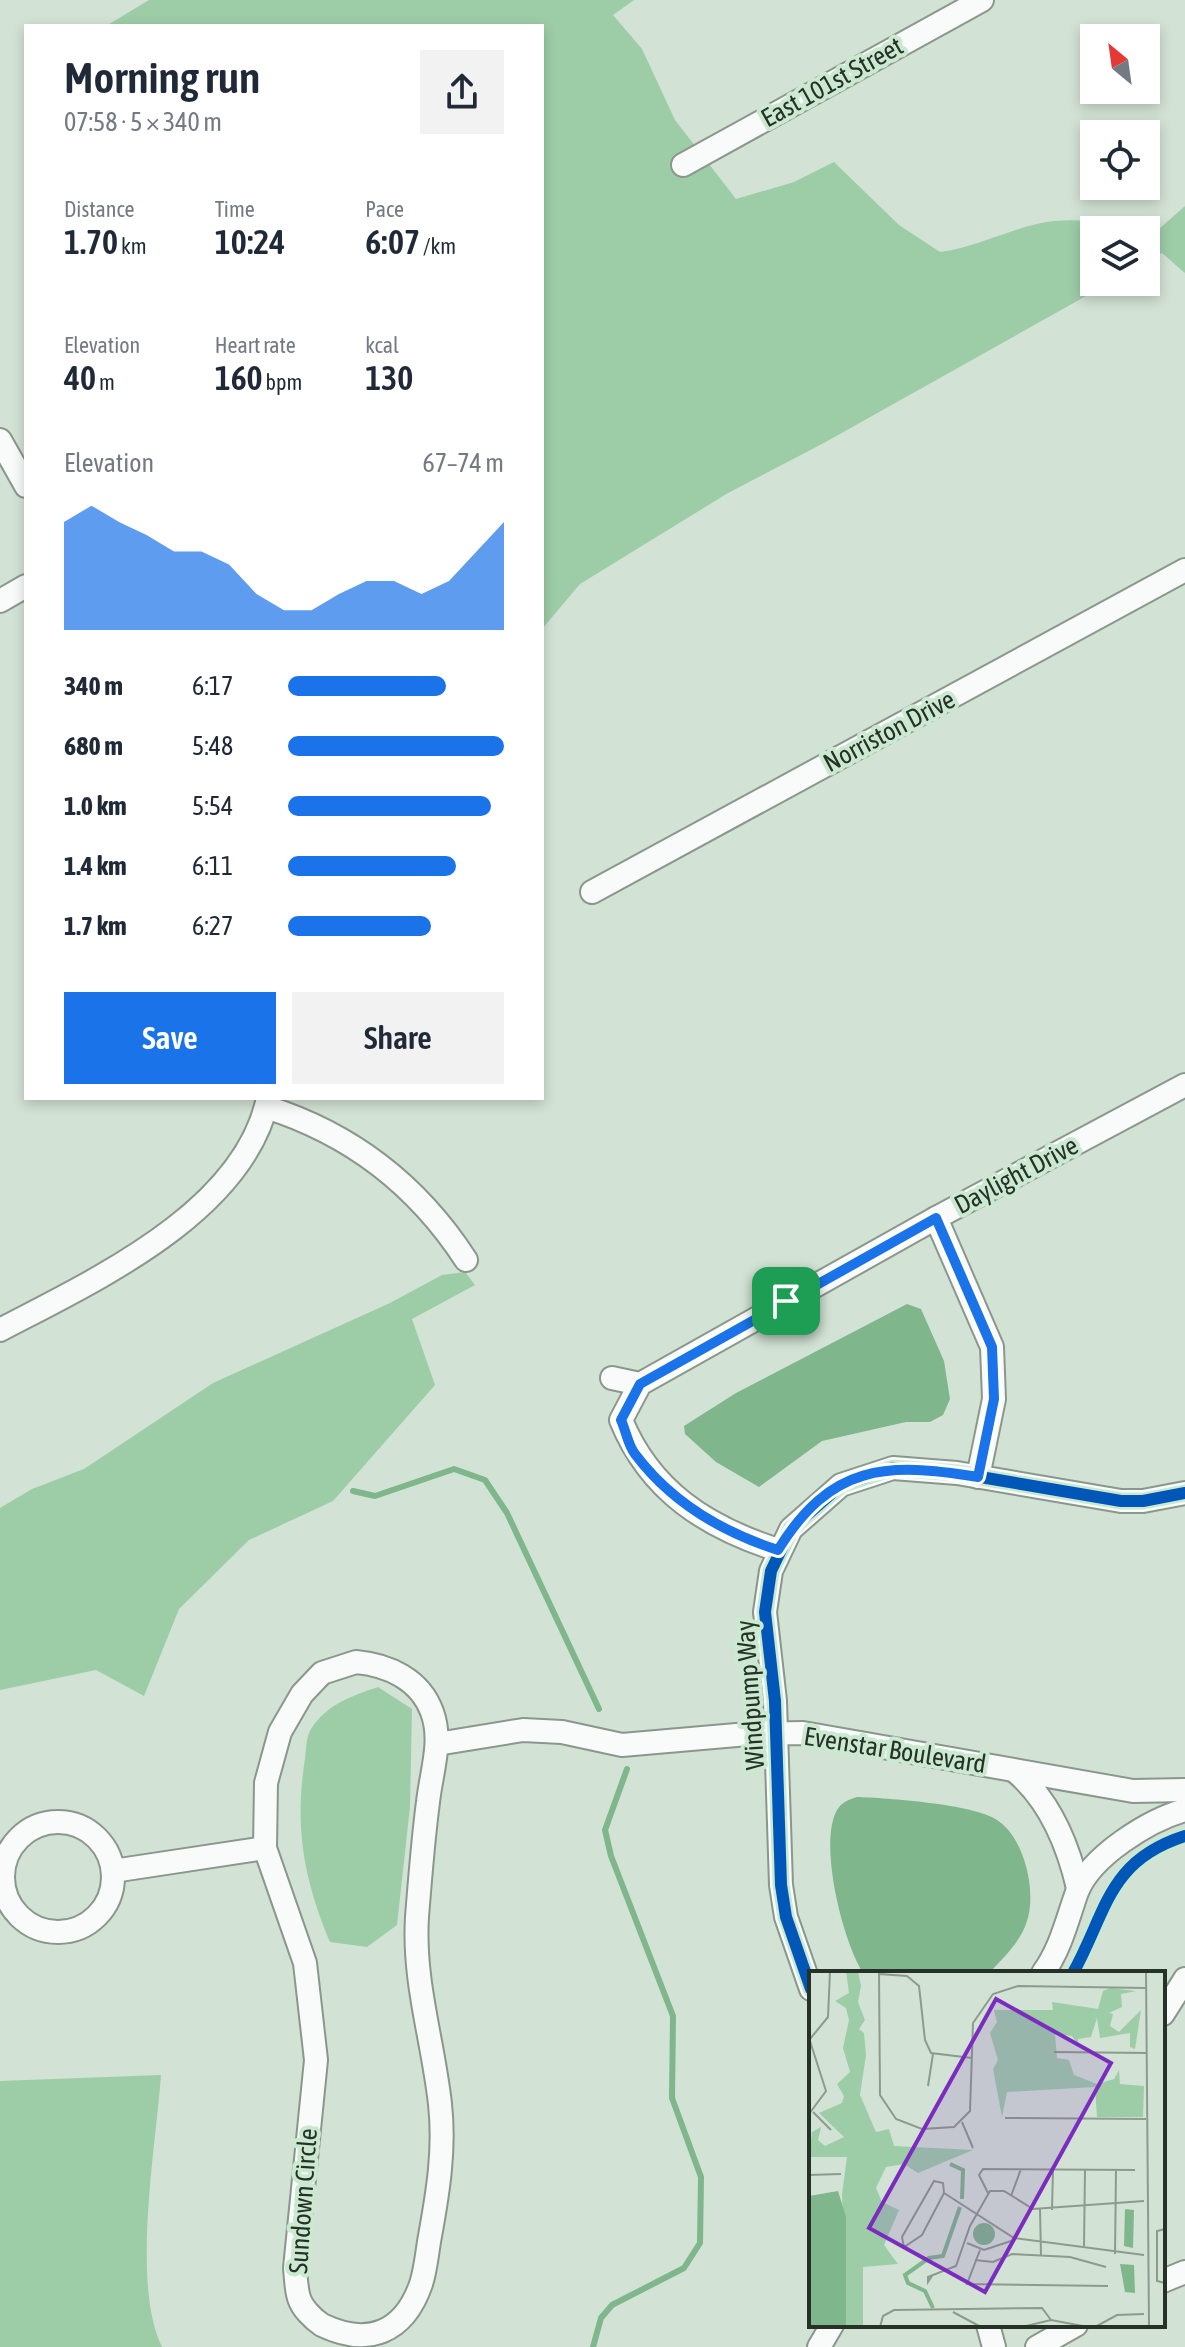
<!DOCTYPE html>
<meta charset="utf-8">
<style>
body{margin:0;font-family:"Asap Condensed",sans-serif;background:#f2f2f3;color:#1f2937;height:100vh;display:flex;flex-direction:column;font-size:30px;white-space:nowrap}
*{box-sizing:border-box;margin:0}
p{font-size:26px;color:#747a83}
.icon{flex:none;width:44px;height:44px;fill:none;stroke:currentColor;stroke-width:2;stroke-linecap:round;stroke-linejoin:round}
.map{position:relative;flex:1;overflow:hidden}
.drawer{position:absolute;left:24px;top:24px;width:520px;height:1076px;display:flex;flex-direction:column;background:#fff;border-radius:0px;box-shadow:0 4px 12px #0003}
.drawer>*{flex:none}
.needle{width:52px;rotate:331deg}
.buttons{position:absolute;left:1080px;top:24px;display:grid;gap:16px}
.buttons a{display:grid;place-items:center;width:80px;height:80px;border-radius:0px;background:#fff;box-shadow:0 4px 12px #0003;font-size:40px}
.pin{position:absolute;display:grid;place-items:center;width:68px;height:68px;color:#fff;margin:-34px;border-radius:16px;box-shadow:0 4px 12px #0006}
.round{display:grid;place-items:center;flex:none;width:84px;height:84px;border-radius:0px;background:#f2f2f3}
.head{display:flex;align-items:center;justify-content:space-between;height:136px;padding:0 40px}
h1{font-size:44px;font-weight:600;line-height:60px}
.figures{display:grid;grid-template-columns:repeat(3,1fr);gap:12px;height:136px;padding:8px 40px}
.figures div{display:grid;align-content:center}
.figures b{font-size:34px;font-weight:600}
.figures small{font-size:22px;font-weight:400}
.figures p{font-size:22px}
.chart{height:224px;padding:16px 40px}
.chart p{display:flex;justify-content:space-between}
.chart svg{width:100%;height:144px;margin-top:8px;fill:#1a73e8;opacity:.7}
.action{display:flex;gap:16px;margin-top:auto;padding:16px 40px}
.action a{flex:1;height:92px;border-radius:0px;background:#1a73e8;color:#fff;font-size:32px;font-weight:600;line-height:92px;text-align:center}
.action a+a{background:#f2f2f3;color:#1f2937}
ul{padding:0 40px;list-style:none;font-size:26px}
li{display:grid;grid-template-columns:128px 96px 1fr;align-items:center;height:60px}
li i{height:20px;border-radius:10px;background:#1a73e8}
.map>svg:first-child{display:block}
.forest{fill:#9dcda7}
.water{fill:#7fb68c}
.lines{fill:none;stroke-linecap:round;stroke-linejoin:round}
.stream{stroke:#7fb68c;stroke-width:6}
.street-casing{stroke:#8a978c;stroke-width:26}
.street{stroke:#f8fbf9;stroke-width:22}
.cycleway-casing{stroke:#cbe9d0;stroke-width:17}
.cycleway{stroke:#0057b8;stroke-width:12}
.route-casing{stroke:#fff;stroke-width:16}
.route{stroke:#1a73e8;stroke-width:10}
.labels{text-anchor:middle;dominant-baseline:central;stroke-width:8;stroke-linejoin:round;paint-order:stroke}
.street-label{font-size:26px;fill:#263128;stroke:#cbe9d0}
.inset-river{fill:none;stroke:#7fb68c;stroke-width:4}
.inset-road{fill:none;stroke:#8d9b8f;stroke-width:2}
.view{fill:#7b2cbf;fill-opacity:0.15;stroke:#7b2cbf;stroke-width:4}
.inset-edge{fill:none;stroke:#263128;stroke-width:4}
</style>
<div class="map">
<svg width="1185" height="2347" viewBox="0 0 1185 2347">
<rect width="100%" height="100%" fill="#d2e2d4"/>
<!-- forest -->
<g class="forest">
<path d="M 149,0 L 634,0 L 613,15 L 642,49 L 675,120 L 736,199 L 794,182 L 834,162 L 899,225 L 940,252 C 979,247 1020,224 1054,221 C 1089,218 1125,224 1159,229 L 1185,206 L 1185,273 L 1162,253 L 1146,262 L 1146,230 L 1094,230 L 1094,282 L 1111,282 L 822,444 L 728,493 L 580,584 L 542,629 L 542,26 L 106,26 Z"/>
<path d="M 465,1272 L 475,1285 L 412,1319 L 435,1385 L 333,1501 L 249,1540 L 179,1609 L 144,1696 L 96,1670 L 0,1690 L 0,1508 L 32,1489 L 84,1469 L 213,1383 L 390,1303 L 442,1275 Z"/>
<path d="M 378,1687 L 412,1709 L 410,1807 L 397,1925 L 367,1947 L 330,1942 C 304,1880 294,1827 305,1759 C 306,1750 306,1737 311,1729 C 327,1704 352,1696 378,1687 Z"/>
<path d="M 161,2075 C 156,2146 131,2284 162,2347 L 0,2347 L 0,2081 Z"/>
</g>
<!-- water -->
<g class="water">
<path d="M 907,1304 L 921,1309 L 944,1361 L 950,1399 L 943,1415 L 930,1422 L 906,1422 L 822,1441 L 759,1487 L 716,1462 L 685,1434 L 684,1426 L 736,1393 Z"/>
<path d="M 857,1797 C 886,1798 974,1804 997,1820 C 1024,1837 1037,1891 1027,1921 C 1021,1941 1005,1956 991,1971 L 863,1973 C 843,1942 818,1844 837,1810 C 842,1802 848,1800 857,1797 Z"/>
</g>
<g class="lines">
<!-- stream -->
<g class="stream">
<path d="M 353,1491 L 375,1496 L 454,1469 L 485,1480 L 507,1513 L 599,1709"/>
<path d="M 593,2347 L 601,2318 L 612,2305 L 684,2268 L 700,2243 L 701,2177 L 672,2098 L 673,2016 L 611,1856 L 605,1830 L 627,1769"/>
</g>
<defs>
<g id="street">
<path d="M 683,165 L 982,0"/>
<path d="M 0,440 L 26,486"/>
<path d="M 0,601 L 26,586"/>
<path d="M 592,892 L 1185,570"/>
<path d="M 266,1107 C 352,1134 418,1186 466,1260"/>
<path d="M 936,1218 L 992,1347 L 994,1399 L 978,1477"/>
<path d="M 0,1330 C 93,1281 244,1213 268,1098"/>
<path d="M 612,1378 L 640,1384"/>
<path d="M 778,1550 C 706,1527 650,1491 621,1420 L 640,1384 L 936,1218 L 1185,1085"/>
<path d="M 356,1662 C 388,1665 420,1679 432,1712 C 443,1741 431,1773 428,1802 C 423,1840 420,1879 417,1917 C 413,1982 433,2040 440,2104 C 445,2149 438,2192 430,2236 C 427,2252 426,2269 421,2284 C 404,2333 368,2347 322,2325 C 313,2319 302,2308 299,2298 C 296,2289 296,2277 295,2268 L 316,2060 L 305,1963 L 265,1848 L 266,1783 L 280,1732 L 302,1694 L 322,1673 Z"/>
<path d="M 437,1744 L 523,1730 L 562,1732 L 622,1745 L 748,1734 L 803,1733 L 1133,1791 L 1185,1790"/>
<path d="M 1016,1772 C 1050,1801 1068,1845 1078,1888"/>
<circle cx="58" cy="1877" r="55"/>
<path d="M 113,1871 L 265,1848"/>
<path d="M 1043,1973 C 1061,1948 1067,1920 1077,1892 C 1091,1856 1149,1820 1185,1810"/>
<path d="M 811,1989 L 786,1917 L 781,1885 L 775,1701 L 765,1612 L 771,1571 L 791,1529 L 841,1485 L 893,1468 L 957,1473 L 1121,1501 L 1143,1501 L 1185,1493"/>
<path d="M 1163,2014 L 1185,1979"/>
<path d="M 1163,2281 L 1185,2272"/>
<path d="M 988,2325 L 994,2347"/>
<path d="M 819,2347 L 832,2325"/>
<path d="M 1037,2347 L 1076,2325"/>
</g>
</defs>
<!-- street casing -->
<use href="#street" class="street-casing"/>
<!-- street -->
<use href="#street" class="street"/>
<defs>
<g id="cycleway">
<path d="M 1073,1973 C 1107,1912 1107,1861 1185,1836"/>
<path d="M 811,1989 L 786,1917 L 781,1885 L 775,1701 L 765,1612 L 771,1571 L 791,1529 L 841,1485 L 893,1468 L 957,1473 L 1121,1501 L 1143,1501 L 1185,1493"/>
</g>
</defs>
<!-- cycleway casing -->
<use href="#cycleway" class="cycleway-casing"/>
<!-- cycleway -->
<use href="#cycleway" class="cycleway"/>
</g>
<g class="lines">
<defs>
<path id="route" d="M 936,1218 L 992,1347 L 994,1399 L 978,1477 C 886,1462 831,1464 778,1550 C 722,1532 671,1502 635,1454 C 628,1445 626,1431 621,1420 L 640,1384 Z"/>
</defs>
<!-- route casing -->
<use href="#route" class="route-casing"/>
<!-- route -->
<use href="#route" class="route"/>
</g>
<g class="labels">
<!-- street labels -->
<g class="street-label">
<text transform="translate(832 82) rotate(-29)">East 101st Street</text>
<text transform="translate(889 731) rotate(-28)">Norriston Drive</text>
<text transform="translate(1016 1175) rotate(-28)">Daylight Drive</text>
<text transform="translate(750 1695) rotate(-94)">Windpump Way</text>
<text transform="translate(895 1750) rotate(9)">Evenstar Boulevard</text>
<text transform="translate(303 2201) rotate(-86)">Sundown Circle</text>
</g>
</g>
<!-- overview -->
<g transform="translate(809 1971)">
<rect width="356" height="356" fill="#d2e2d4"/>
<path d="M 37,0 L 49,0 L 52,15 L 49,31 L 56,49 L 50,58 L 55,62 L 57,84 L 51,124 L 67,161 L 80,158 L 85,175 L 164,179 L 109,202 L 95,193 L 77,196 L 67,217 L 73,231 L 90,239 L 75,274 L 89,293 L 54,296 L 54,356 L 37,356 L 33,223 L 38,186 L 0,186 L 3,161 L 12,156 L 9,169 L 16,175 L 35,166 L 10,142 L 33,132 L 35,125 L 28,113 L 41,101 L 34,77 L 40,49 L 37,37 L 26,30 L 40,22 ZM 301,17 L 327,20 L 312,23 L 313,36 L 300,42 L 304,43 L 301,55 L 310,61 L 332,39 L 326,78 L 321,76 L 321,62 L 291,67 L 288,47 L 282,66 L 269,68 L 269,74 L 263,65 L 246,63 L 248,87 L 260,89 L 265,104 L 288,113 L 305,108 L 310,99 L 311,113 L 335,115 L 334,146 L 288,146 L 286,116 L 198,121 L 193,146 L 184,98 L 189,89 L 181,62 L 188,51 L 185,39 L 244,39 L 243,31 L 289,38 L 294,20 Z" fill="#9dcda7"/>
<path d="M 29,220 L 37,246 L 37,356 L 0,356 L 0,225 ZM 316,238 L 325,239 L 324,277 L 315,275 ZM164 263a11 11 0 1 1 22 0a11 11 0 1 1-22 0ZM 311,293 L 325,294 L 326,322 L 316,321 Z" fill="#7fb68c"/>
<path class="inset-river" d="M 141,193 L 154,199 L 153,228M 124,337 L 116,320 L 99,312 L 96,304 L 120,287 L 134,285 L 151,236"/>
<path class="inset-road" d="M 70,0 L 71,124 L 87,148 L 113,158 L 145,156 L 161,140 L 164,52 L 184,23 L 209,15 L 337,17M 337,0 L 340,356M 70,3 L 98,5 L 110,15 L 116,69 L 122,82 L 163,87M 0,67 L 17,120 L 0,143M 1,68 L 19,46 L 21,0M 245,81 L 337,82M 119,115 L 124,83M 4,141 L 22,159M 196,147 L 337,148M 153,151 L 164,177M 0,204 L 32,203M 125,210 L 134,212 L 135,222 L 113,264 L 95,276 L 93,266 ZM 135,222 L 205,267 L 335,284M 179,222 L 170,204 L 174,198 L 326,199M 202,225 L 212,198M 231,238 L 232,285M 243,239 L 244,198M 356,258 L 348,260 L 348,310 L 356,312M 158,272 L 175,279 L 205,269M 275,275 L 276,199M 171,279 L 158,313 L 299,315M 306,283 L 307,199M 166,289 L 184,291 L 203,283 L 261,286 L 297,296M 123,305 L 119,311 L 119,306 L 147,295 L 161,255 L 181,220 L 195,220 L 224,238 L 335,230M 144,341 L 172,356M 71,356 L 74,345 L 85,339 L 233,337 L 242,349M 213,356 L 242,349 L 279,356M 286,356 L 308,344 L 335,343"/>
<path class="view" d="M 187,28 L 302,92 L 176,321 L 60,257 Z"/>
<rect width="356" height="356" class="inset-edge"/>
</g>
</svg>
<div class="buttons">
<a><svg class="needle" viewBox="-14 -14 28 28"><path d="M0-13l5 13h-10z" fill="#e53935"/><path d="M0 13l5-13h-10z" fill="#747a83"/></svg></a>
<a><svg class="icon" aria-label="locate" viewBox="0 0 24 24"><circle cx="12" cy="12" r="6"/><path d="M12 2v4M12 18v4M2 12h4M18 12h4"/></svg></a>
<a><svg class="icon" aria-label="layers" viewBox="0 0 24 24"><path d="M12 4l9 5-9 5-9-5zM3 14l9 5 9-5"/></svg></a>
</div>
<div class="pin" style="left:786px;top:1301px;background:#1e9e55"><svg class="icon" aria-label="arrive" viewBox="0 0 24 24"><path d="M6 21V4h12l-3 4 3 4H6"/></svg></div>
<section class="drawer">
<div class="head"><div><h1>Morning run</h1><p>07:58 · 5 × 340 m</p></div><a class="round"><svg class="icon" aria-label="share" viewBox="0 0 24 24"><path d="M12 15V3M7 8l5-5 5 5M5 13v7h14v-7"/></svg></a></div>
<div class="figures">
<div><p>Distance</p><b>1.70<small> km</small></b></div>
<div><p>Time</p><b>10:24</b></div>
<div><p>Pace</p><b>6:07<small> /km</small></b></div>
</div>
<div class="figures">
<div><p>Elevation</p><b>40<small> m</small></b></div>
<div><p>Heart rate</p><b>160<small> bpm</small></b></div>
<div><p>kcal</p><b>130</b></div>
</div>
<div class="chart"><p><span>Elevation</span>67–74 m</p>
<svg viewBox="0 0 160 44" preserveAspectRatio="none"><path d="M0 44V11L10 6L20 11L30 15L40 20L50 20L60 24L70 33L80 38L90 38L100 33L110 29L120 29L130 33L140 29L150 20L160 11V44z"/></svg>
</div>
<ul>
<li><b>340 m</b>6:17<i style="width:73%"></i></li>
<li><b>680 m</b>5:48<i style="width:100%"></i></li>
<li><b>1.0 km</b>5:54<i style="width:94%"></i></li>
<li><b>1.4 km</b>6:11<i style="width:78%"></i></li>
<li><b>1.7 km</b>6:27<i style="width:66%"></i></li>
</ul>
<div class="action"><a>Save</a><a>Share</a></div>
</section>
</div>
